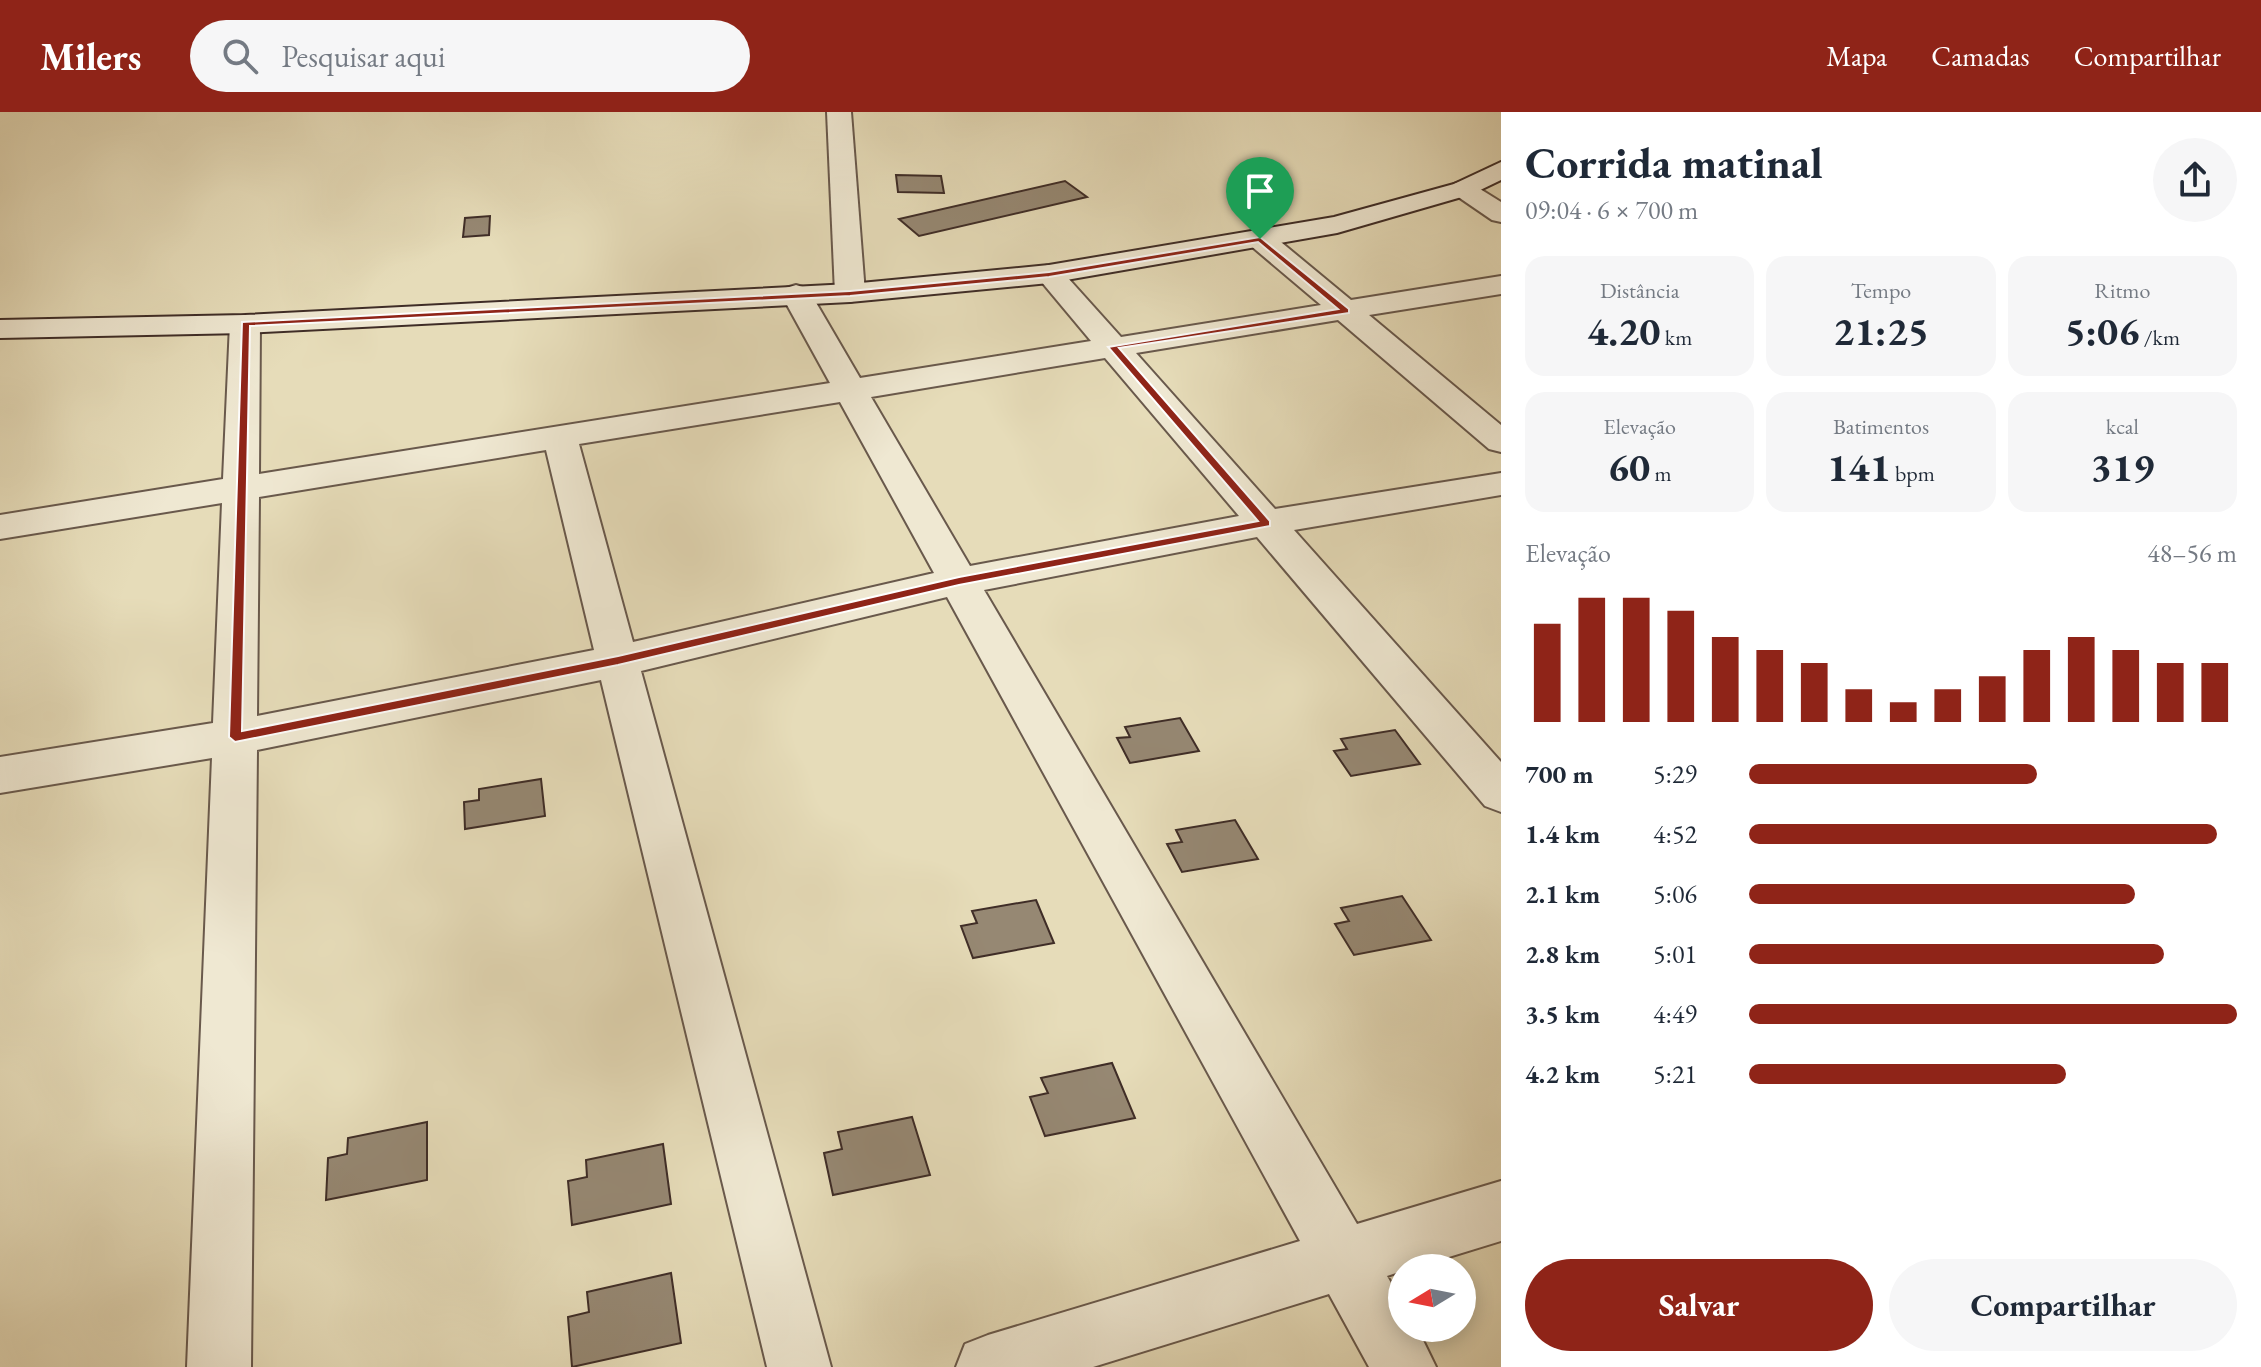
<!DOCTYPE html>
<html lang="pt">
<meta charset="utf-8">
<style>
body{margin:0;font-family:"EB Garamond",serif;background:#f6f6f7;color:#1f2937;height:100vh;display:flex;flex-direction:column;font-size:30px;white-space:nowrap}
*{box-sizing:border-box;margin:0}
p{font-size:26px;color:#747a83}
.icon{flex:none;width:44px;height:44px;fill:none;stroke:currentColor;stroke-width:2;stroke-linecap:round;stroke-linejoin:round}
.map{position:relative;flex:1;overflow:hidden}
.panel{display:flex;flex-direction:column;background:#fff;width:760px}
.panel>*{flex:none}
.needle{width:52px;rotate:260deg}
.tools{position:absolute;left:1388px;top:1142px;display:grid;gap:16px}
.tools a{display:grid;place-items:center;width:88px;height:88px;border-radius:50%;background:#fff;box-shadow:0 4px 20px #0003;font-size:40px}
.pin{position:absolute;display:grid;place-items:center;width:68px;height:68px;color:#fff;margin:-82px -34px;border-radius:50% 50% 50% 0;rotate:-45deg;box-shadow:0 0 8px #0007}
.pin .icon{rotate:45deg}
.round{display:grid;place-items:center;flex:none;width:84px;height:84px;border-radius:42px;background:#f6f6f7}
.overview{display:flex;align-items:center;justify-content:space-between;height:136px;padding:0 24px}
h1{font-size:44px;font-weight:700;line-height:60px}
.metrics{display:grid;grid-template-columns:repeat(3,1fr);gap:12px;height:136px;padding:8px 24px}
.metrics div{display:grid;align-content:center;border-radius:20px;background:#f6f6f7;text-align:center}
.metrics b{font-size:40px;font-weight:700}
.metrics small{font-size:22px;font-weight:400}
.metrics p{font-size:22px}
.chart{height:224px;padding:16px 24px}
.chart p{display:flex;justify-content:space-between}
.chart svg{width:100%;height:144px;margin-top:8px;stroke:#8f2418;stroke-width:6}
.cta{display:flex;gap:16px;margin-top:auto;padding:16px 24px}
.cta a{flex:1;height:92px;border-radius:48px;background:#8f2418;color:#fff;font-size:32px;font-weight:700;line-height:92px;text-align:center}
.cta a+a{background:#f6f6f7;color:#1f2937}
ul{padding:0 24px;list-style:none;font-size:26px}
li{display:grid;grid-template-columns:128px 96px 1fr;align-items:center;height:60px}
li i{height:20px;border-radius:10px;background:#8f2418}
header{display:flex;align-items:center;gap:48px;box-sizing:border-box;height:112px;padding:0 40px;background:#8f2418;color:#fff}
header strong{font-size:38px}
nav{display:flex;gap:44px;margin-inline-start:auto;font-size:28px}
.search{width:560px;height:72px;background:#f6f6f7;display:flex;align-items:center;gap:20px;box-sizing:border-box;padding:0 28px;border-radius:44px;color:#747a83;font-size:30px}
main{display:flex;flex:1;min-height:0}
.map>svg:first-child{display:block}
.building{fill:#968873;stroke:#3f2d27;stroke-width:2}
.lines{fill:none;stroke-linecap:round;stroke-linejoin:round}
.street-casing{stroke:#69594c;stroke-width:4}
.secondary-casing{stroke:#3f2d27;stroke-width:4}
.street{fill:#efe8d2;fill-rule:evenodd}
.secondary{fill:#efe8d2;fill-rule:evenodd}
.route{fill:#8f2418;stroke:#fff;stroke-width:2;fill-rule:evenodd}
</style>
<header>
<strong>Milers</strong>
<div class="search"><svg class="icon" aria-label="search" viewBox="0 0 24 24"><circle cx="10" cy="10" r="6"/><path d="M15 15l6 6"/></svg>Pesquisar aqui</div>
<nav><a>Mapa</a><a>Camadas</a><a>Compartilhar</a></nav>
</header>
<main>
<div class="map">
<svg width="1501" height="1255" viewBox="0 0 1501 1255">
<rect width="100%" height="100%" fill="#e6dcb9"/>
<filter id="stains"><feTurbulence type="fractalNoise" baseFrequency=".0025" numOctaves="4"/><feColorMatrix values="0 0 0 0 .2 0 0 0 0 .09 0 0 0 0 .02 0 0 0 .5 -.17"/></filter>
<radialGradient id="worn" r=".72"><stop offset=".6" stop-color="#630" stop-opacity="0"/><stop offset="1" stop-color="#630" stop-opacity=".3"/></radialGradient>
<!-- building -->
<g class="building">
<path d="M 896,63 L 941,64 L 944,81 L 898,80 Z"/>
<path d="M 1065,69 L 1087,85 L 919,124 L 899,107 Z"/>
<path d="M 490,104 L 489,123 L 463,125 L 465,106 Z"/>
<path d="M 1180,606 L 1199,639 L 1130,651 L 1117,626 L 1130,625 L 1125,615 Z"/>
<path d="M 1395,618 L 1420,652 L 1351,664 L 1334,639 L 1347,637 L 1341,627 Z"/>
<path d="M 541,667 L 545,704 L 465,717 L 464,690 L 479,688 L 479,677 Z"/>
<path d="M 1235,708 L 1258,747 L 1182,760 L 1167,732 L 1182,730 L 1176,718 Z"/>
<path d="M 1402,784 L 1431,828 L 1354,843 L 1335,812 L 1349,809 L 1341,796 Z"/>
<path d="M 1036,788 L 1054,831 L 973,846 L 961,814 L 977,811 L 972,799 Z"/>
<path d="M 1112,951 L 1135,1006 L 1045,1024 L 1030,985 L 1048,981 L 1041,966 Z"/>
<path d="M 912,1005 L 930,1063 L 833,1083 L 824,1041 L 842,1037 L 838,1020 Z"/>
<path d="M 427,1010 L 427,1068 L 326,1088 L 328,1046 L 347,1042 L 348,1026 Z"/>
<path d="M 663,1032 L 671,1092 L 572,1113 L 568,1069 L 587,1065 L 586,1048 Z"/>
<path d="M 671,1161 L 681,1231 L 572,1255 L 568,1205 L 589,1200 L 587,1180 Z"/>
</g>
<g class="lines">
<defs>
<g id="street">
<path d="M 827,0 L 851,0 L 865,181 L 860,187 L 850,190 L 840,187 L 835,181 Z"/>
<path d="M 1463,69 L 1472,72 L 1501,90 L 1501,110 L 1492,108 L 1454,82 L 1450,77 L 1454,72 Z"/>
<path d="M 1260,119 L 1270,121 L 1351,188 L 1501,164 L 1501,182 L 1369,203 L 1501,313 L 1501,340 L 1489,337 L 1338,208 L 1136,241 L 1275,397 L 1501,361 L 1501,383 L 1294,418 L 1501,650 L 1501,700 L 1485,694 L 1257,425 L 984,478 L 1357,1112 L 1501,1069 L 1501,1129 L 1413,1156 L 1402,1156 L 1402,1159 L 1387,1164 L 1402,1190 L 1402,1216 L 1417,1216 L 1436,1255 L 1369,1255 L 1329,1182 L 1093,1255 L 956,1255 L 965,1232 L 988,1223 L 1300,1129 L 947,485 L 641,559 L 831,1255 L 767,1255 L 601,568 L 257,638 L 251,1255 L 187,1255 L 212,646 L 0,681 L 0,645 L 213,611 L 222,391 L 0,427 L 0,403 L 223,367 L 230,212 L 234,206 L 245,203 L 256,206 L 260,212 L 259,362 L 830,271 L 781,182 L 786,176 L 796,173 L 806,176 L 811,182 L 860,266 L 1091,229 L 1035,162 L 1039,156 L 1049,153 L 1059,156 L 1121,225 L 1321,193 L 1250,133 L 1246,127 L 1250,121 ZM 1105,246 L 1239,404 L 970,454 L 871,285 ZM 840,290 L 934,461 L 633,530 L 579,332 ZM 546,338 L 594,538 L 257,604 L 259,385 Z"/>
</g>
<path id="secondary" d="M 1501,50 L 1501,68 L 1472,82 L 1337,121 L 1049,171 L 850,190 L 245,221 L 0,226 L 0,208 L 245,203 L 850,172 L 1049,153 L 1334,105 L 1454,72 Z"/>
</defs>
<!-- street casing -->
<use href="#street" class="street-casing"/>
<!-- secondary casing -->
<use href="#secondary" class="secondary-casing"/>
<!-- street -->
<use href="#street" class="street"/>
<!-- secondary -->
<use href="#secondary" class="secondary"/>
</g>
<!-- route -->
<path class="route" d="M 1260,125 L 1349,197 L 1349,201 L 1119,236 L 1270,409 L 1270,414 L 959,473 L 618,553 L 235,630 L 229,625 L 242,210 L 850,179 L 1049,160 ZM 1258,130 L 1338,197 L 1108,235 L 1258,409 L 959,465 L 618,544 L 242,619 L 250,214 L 850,184 L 1049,165 Z"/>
<rect width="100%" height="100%" filter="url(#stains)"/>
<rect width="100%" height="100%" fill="url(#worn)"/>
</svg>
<div class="tools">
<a><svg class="needle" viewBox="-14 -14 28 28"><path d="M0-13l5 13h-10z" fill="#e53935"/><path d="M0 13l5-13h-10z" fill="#747a83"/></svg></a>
</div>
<div class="pin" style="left:1260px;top:127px;background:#1e9e55"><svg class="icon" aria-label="arrive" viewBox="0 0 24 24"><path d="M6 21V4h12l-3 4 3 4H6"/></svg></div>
</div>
<section class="panel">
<div class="overview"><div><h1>Corrida matinal</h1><p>09:04 · 6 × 700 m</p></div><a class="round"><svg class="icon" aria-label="share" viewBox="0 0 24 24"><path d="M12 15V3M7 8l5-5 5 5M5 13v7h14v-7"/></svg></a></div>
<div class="metrics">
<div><p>Distância</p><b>4.20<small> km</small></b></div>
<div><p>Tempo</p><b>21:25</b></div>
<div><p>Ritmo</p><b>5:06<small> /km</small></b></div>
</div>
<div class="metrics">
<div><p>Elevação</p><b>60<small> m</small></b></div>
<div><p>Batimentos</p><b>141<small> bpm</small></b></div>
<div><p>kcal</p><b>319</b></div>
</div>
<div class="chart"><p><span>Elevação</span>48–56 m</p>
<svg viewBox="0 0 160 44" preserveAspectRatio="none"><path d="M5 44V14M15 44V6M25 44V6M35 44V10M45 44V18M55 44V22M65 44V26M75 44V34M85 44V38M95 44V34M105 44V30M115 44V22M125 44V18M135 44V22M145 44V26M155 44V26"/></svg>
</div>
<ul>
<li><b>700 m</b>5:29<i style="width:59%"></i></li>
<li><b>1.4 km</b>4:52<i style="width:96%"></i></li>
<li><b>2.1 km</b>5:06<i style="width:79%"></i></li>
<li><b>2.8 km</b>5:01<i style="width:85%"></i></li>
<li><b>3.5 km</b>4:49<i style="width:100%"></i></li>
<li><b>4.2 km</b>5:21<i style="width:65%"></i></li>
</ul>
<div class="cta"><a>Salvar</a><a>Compartilhar</a></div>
</section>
</main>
